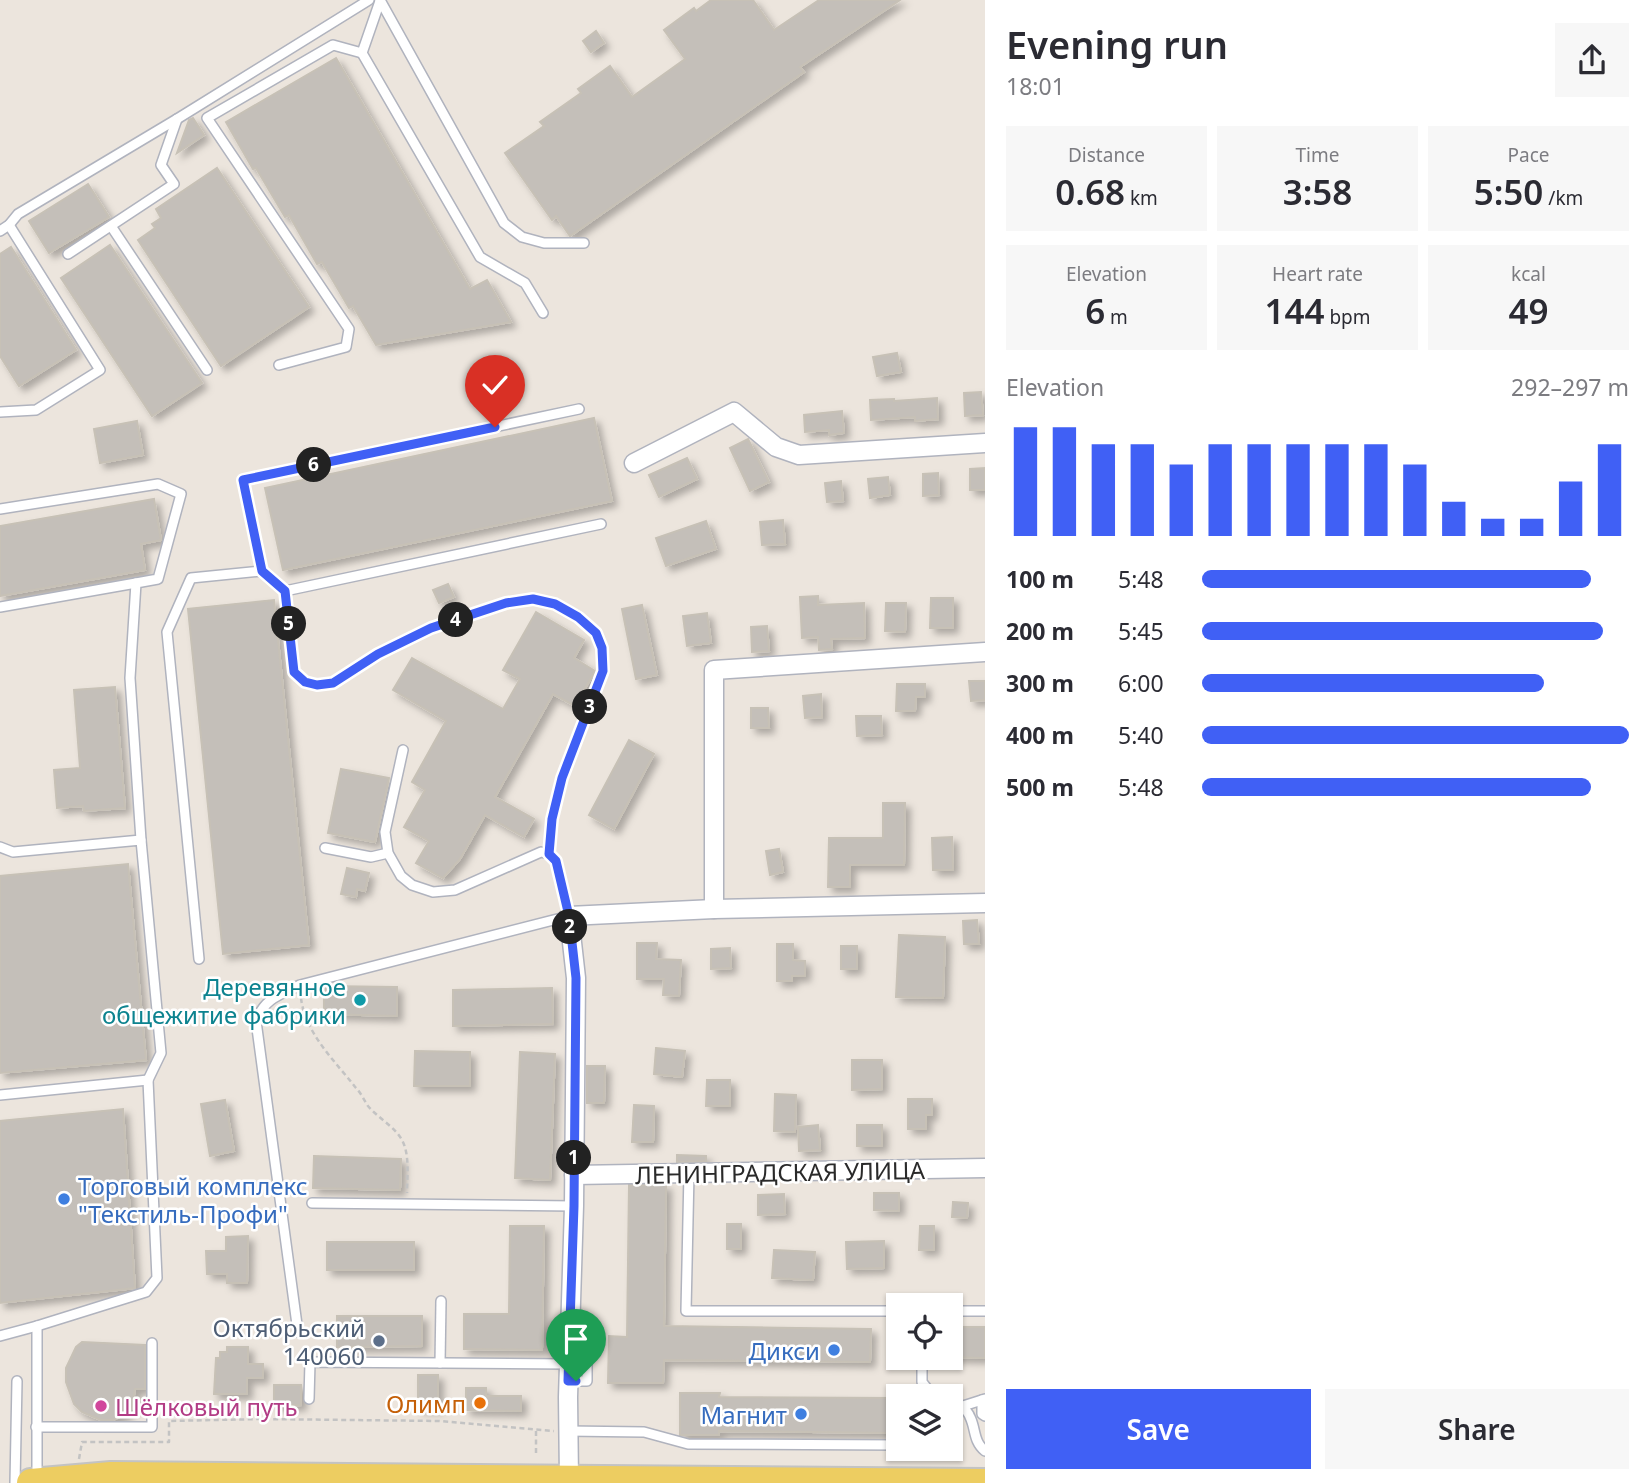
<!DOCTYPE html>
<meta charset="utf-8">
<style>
body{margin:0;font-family:"Noto Sans",sans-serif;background:#f7f7f7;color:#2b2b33;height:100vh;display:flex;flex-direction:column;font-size:26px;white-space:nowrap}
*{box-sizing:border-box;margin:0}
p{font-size:23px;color:#7c7c81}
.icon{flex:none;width:38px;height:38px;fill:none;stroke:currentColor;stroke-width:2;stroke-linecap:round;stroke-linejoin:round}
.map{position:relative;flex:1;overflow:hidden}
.sheet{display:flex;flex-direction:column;background:#fff;width:665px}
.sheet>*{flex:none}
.buttons{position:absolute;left:886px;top:1293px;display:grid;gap:14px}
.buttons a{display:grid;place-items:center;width:77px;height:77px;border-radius:0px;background:#fff;box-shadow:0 2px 5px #0004;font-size:35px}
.pin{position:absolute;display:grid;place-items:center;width:60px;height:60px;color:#fff;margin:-72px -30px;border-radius:50% 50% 50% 0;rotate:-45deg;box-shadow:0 0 7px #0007}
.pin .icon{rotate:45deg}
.km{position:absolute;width:35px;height:35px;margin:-18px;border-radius:50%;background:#222;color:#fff;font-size:19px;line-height:35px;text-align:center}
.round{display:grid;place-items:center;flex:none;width:74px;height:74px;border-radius:0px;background:#f7f7f7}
.summary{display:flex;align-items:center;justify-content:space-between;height:119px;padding:0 21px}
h1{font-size:38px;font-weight:600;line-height:52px}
.stats{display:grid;grid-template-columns:repeat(3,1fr);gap:10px;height:119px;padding:7px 21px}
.stats div{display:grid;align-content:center;border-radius:0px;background:#f7f7f7;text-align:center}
.stats b{font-size:35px;font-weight:600}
.stats small{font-size:19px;font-weight:400}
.stats p{font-size:19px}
.chart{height:196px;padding:14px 21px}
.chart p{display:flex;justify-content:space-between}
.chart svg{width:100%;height:126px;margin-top:7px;stroke:#4060f5;stroke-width:6}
.cta{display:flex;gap:14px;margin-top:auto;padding:14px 21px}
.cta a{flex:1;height:80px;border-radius:0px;background:#4060f5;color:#fff;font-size:28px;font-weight:600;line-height:80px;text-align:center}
.cta a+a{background:#f7f7f7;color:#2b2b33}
ul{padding:0 21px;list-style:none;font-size:23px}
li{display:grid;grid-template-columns:112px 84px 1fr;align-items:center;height:52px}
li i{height:18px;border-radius:9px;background:#4060f5}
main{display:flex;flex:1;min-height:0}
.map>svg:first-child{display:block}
.building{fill:#c4bfb9;stroke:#c7c1b6;stroke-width:2;filter:url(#shadow)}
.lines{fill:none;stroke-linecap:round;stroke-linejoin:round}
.lane-casing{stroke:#b0b3be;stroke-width:12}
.street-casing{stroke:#b0b3be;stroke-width:21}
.primary-casing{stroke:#c3c3c3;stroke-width:32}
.path{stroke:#c3c3c3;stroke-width:2.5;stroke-dasharray:5 3.5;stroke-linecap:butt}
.lane{stroke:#fff;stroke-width:9}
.street{stroke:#fff;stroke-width:18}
.primary{stroke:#edcd61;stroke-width:28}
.route-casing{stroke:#fff;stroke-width:14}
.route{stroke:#4060f5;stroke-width:9}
.culture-dot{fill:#0f9aa8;stroke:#fff;stroke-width:2.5}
.shop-dot{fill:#3f7fe0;stroke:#fff;stroke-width:2.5}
.service-dot{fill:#5c6f8a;stroke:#fff;stroke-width:2.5}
.food-dot{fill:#e8710a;stroke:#fff;stroke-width:2.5}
.hotel-dot{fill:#d1479c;stroke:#fff;stroke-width:2.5}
.labels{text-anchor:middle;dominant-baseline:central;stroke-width:5;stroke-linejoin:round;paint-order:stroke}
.culture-label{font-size:24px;fill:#0d838f;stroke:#fff;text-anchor:end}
.street-label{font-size:24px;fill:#2a2a2a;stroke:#fff}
.shop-label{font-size:24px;fill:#366cbe;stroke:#fff;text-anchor:end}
.service-label{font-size:24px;fill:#4e5e75;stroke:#fff;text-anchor:end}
.food-label{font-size:24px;fill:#c56008;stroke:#fff;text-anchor:end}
.hotel-label{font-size:24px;fill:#b23c85;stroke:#fff;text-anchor:start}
</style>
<main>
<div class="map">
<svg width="985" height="1483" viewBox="0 0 985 1483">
<defs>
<filter id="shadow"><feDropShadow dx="5" dy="5" stdDeviation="3.5" flood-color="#0004"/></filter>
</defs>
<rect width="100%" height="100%" fill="#ece5dd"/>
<!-- building -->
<g class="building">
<path d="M 711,0 L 753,0 L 774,30 L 819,0 L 900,0 L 800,67 L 804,72 L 570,236 L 556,216 L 552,220 L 505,153 L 544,126 L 540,122 L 581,93 L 578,89 L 610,66 L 632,97 L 685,59 L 664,30 L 694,8 L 696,11 Z"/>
<path d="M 596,31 L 604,43 L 591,52 L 583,41 Z"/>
<path d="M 336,58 L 470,289 L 487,280 L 511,322 L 376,345 L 353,306 L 349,308 L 322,262 L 317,264 L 289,215 L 285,217 L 256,168 L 253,169 L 226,122 Z"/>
<path d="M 193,118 L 204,135 L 177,153 L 189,120 Z"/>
<path d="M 217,168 L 309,307 L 221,366 L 138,240 L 155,228 L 152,224 L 161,218 L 156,209 Z"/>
<path d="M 88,184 L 109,217 L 49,253 L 29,221 Z"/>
<path d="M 110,245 L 202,383 L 152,416 L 61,278 Z"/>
<path d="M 11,247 L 76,350 L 19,386 L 0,356 L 0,254 Z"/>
<path d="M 897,353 L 901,372 L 877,376 L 873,357 Z"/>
<path d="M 981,392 L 983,415 L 965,416 L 964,393 Z"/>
<path d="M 937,398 L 938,419 L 915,421 L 915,417 L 871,420 L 870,400 L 894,399 L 894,401 Z"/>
<path d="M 842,411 L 844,433 L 829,435 L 829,430 L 805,432 L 804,415 Z"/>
<path d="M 594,418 L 612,501 L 283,570 L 265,488 Z"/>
<path d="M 137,421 L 143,455 L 100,463 L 94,429 Z"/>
<path d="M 748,439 L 769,482 L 750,491 L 730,448 Z"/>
<path d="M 687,458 L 697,479 L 659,497 L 649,475 Z"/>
<path d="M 985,468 L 985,490 L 970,490 L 970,469 Z"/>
<path d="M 938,473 L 939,495 L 923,496 L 923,474 Z"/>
<path d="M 888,477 L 890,495 L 870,498 L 868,479 Z"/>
<path d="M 841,481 L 843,501 L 827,502 L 825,483 Z"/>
<path d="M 154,499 L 161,540 L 141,544 L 145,570 L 0,596 L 0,526 Z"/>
<path d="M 783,520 L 785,544 L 762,545 L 760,522 Z"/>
<path d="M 706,521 L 716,549 L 666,566 L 656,538 Z"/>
<path d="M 448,584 L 454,597 L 439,603 L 433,590 Z"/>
<path d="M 818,596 L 818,605 L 864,603 L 865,638 L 831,639 L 832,649 L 819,650 L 818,637 L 802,638 L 800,597 Z"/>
<path d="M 931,598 L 953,598 L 953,628 L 930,628 Z"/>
<path d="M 274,600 L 309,945 L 223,954 L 188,609 Z"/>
<path d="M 886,603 L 906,603 L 905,632 L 885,631 Z"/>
<path d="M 642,605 L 657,675 L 636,679 L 622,609 Z"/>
<path d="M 536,612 L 584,640 L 574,658 L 595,671 L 575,706 L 553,694 L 495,797 L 534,819 L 524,837 L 485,815 L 460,859 L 443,878 L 416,863 L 429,841 L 404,827 L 425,790 L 412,782 L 446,721 L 393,690 L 412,658 L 503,709 L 520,679 L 503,670 Z"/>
<path d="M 707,613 L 711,643 L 687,646 L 683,616 Z"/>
<path d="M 767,626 L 769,651 L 752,652 L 751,627 Z"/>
<path d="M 969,681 L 985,681 L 985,700 L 971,701 Z"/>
<path d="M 897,684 L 925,684 L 925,697 L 916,697 L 915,711 L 896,711 Z"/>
<path d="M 115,687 L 125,808 L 84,811 L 83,806 L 57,808 L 54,770 L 80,768 L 74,690 Z"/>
<path d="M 821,694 L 822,717 L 805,718 L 803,696 Z"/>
<path d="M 751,708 L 768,708 L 769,728 L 751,728 Z"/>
<path d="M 856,716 L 881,716 L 882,735 L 857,736 Z"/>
<path d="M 629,740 L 654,754 L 614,829 L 589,815 Z"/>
<path d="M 341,769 L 389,778 L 375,842 L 328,833 Z"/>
<path d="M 883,803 L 905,803 L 904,865 L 850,865 L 850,887 L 828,887 L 829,838 L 883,838 Z"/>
<path d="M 952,837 L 953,870 L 933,870 L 932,838 Z"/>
<path d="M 779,849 L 783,872 L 770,875 L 766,851 Z"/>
<path d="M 128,864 L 146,1060 L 0,1073 L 0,876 Z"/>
<path d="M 347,868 L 369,873 L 365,891 L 357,889 L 356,897 L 341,894 Z"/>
<path d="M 977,920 L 979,944 L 964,944 L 963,921 Z"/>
<path d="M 899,935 L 945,937 L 943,998 L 896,997 Z"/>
<path d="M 637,943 L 657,943 L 656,959 L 681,960 L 679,996 L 663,995 L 664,979 L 637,979 Z"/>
<path d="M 777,944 L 793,944 L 793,960 L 805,961 L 805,976 L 792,976 L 792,981 L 777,981 Z"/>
<rect x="841" y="946" width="16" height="23"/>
<path d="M 730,948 L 731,968 L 711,969 L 711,949 Z"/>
<path d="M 324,986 L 397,987 L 397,1016 L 324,1014 Z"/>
<path d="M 552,988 L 553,1024 L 453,1026 L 453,990 Z"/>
<path d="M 656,1048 L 685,1051 L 682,1077 L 654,1074 Z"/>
<path d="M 415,1051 L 470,1052 L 470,1086 L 414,1086 Z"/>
<path d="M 520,1052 L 555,1054 L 550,1180 L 515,1178 Z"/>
<path d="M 852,1060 L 882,1060 L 882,1089 L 852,1090 Z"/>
<path d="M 587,1066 L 605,1066 L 604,1103 L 587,1103 Z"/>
<path d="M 707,1080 L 730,1080 L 730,1106 L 706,1106 Z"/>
<path d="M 775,1094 L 796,1095 L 795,1132 L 774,1131 Z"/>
<path d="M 908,1099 L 932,1099 L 932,1115 L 926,1115 L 926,1129 L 908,1129 Z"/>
<path d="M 225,1100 L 234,1151 L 210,1156 L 201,1104 Z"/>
<path d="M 634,1105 L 654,1106 L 653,1142 L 632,1142 Z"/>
<path d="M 123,1109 L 135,1288 L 0,1303 L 0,1121 Z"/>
<path d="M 818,1125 L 820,1150 L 799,1151 L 798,1127 Z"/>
<rect x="857" y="1125" width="25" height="21"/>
<path d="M 677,1155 L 706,1156 L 706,1161 L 677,1162 Z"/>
<path d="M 314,1156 L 401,1159 L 400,1190 L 313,1188 Z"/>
<path d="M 629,1185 L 666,1185 L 664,1326 L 871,1329 L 870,1362 L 664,1360 L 663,1383 L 608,1383 L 609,1336 L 627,1337 Z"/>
<path d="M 874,1193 L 899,1193 L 899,1211 L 874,1210 Z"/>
<path d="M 784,1194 L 785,1214 L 758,1215 L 758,1195 Z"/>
<path d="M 953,1202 L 968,1203 L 967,1218 L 952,1217 Z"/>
<rect x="727" y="1224" width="14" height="25"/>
<path d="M 510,1226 L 544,1226 L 542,1350 L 464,1349 L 464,1314 L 509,1314 Z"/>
<path d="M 920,1226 L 934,1226 L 934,1250 L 919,1250 Z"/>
<path d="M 248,1236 L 247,1283 L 227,1283 L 227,1274 L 207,1274 L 206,1251 L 226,1251 L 226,1237 Z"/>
<path d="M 884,1241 L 884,1268 L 847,1269 L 846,1242 Z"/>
<rect x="327" y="1242" width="87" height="28"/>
<path d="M 774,1250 L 815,1252 L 813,1280 L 772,1278 Z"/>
<path d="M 337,1316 L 422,1316 L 422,1346 L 337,1347 Z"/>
<path d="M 950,1327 L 985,1327 L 985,1358 L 950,1357 Z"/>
<path d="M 82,1342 L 145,1345 L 145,1389 L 135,1389 L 132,1408 L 126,1414 L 113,1420 L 101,1420 L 82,1412 L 74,1404 L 66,1382 L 66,1368 L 76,1347 Z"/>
<path d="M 227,1347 L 248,1347 L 248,1364 L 263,1364 L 263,1378 L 247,1378 L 247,1394 L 214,1394 L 216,1358 L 220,1358 L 220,1352 L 227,1352 Z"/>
<rect x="418" y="1375" width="20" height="33"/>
<path d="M 274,1385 L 301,1385 L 301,1405 L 274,1406 Z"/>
<path d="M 466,1388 L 486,1388 L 486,1396 L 521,1396 L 521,1411 L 466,1410 Z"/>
<path d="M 680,1393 L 720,1393 L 719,1397 L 898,1398 L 898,1433 L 719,1431 L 719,1435 L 680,1435 Z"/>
</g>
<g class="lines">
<defs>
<g id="lane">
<path d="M 380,0 L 504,223 L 522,237 L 544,243 L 584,243"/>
<path d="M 380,1 L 362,53 L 480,257 L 525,283 L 543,313"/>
<path d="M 111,226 L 207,370"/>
<path d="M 0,231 L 9,225 L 18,214 L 177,119 L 369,0"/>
<path d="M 68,254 L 174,184 L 161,165 L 177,119"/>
<path d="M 279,365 L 346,347 L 349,329 L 207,118 L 333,45 L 362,53"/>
<path d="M 0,412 L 36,410 L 100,370 L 9,225"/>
<path d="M 0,509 L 158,484 L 181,494 L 158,579 L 136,583 L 130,678 L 141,840"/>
<path d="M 285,591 L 601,524"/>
<path d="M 0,607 L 136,583"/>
<path d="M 0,847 L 13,852 L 141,840 L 161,1053 L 148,1080"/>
<path d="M 325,848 L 371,857 L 388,853"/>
<path d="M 549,854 L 552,819 L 562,778 L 603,671 L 602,648 L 595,633 L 578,616 L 555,604 L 533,599 L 506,603 L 431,628 L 378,654 L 333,683 L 317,685 L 305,682 L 294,672 L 285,591 L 262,571 L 243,480 L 579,409"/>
<path d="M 199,959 L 167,632 L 191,578 L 262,571"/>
<path d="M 0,1095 L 148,1080 L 157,1278 L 146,1292 L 37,1326 L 0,1336"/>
<path d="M 689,1173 L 686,1311 L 898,1311"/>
<path d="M 312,1203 L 574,1206"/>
<path d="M 950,1311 L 985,1311"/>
<path d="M 298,1332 L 256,1021 C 265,998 279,995 300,985 L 569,916 L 556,861 L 549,854 L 541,852 L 455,890 L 433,892 L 412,885 L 401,876 L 388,853 L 385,832 L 403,750"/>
<path d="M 922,1358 L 922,1382 L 933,1396"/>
<path d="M 440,1363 L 441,1301"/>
<path d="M 568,1381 L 587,1381 L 587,1345"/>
<path d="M 309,1399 L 310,1362 L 569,1364"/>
<path d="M 982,1400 L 982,1414 L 985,1416"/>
<path d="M 950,1405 L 963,1406 C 965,1410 969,1413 970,1417 C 976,1429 973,1441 985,1451"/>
<path d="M 963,1406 L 985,1399"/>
<path d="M 36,1427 L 152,1427 L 152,1343"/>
<path d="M 567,1431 L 644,1432 L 688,1444 L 898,1445"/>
<path d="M 37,1479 L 37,1326"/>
<path d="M 15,1483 L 17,1381"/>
</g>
<g id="street">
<path d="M 634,463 L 734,412 L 776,447 L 799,455 L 985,443"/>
<path d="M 714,909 L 714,670 L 985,652"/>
<path d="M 574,1175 L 985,1168"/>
<path d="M 569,1480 L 568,1397 L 574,1206 L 576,978 L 569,916 L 714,909 L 985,903"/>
</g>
<path id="primary" d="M 31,1483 L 111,1476 L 985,1483"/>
</defs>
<!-- lane casing -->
<use href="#lane" class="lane-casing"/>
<!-- street casing -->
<use href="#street" class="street-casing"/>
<!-- primary casing -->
<use href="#primary" class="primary-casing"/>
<!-- path -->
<g class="path">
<path d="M 301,998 C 305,1033 335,1061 356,1088 C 361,1093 364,1100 368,1106 C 378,1118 394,1126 402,1140 C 410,1155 407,1176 407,1193"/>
<path d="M 536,1431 L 536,1454"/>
<path d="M 79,1459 L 82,1442 L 169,1442 L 169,1421 L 262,1419 L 439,1421 L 554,1431"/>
</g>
<!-- lane -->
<use href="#lane" class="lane"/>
<!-- street -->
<use href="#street" class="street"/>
<!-- primary -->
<use href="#primary" class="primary"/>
</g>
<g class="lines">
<defs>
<path id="route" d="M 495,427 L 243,480 L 262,571 L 285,591 L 294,672 L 305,682 L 317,685 L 333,683 L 378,654 L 431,628 L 506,603 L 533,599 L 555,604 L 578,617 L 596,633 L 602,648 L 603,671 L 562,778 L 552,819 L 549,854 L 556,861 L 569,916 L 576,978 L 574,1206 L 568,1381 L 576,1381"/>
</defs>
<!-- route casing -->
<use href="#route" class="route-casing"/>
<!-- route -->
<use href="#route" class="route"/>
</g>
<!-- markers -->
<circle class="culture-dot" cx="360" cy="1000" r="7"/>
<g class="shop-dot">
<circle cx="64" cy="1199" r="7"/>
<circle cx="834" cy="1350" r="7"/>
<circle cx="801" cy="1414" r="7"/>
</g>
<circle class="service-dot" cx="379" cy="1341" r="7"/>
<circle class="food-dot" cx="480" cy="1403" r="7"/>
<circle class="hotel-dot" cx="101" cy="1406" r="7"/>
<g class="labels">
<!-- culture labels -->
<g class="culture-label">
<text x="346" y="986">Деревянное<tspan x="346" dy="28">общежитие фабрики</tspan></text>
</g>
<!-- street labels -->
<g class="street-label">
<text transform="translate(780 1172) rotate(-1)">ЛЕНИНГРАДСКАЯ УЛИЦА</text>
</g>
<!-- shop labels -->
<g class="shop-label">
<text x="78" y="1185" text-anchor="start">Торговый комплекс<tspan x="78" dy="28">"Текстиль-Профи"</tspan></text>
<text x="820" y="1350">Дикси</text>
<text x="787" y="1414">Магнит</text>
</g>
<!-- service labels -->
<g class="service-label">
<text x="365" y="1327">Октябрьский<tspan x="365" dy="28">140060</tspan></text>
</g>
<!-- food labels -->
<g class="food-label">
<text x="466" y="1403">Олимп</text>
</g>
<!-- hotel labels -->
<g class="hotel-label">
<text x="115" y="1406">Шёлковый путь</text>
</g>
</g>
</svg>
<div class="buttons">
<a><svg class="icon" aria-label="locate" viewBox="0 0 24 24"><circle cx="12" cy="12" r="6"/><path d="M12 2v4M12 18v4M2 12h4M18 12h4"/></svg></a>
<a><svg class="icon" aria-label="layers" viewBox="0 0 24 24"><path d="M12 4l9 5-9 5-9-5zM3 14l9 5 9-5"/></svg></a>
</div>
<div class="pin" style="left:576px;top:1381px;background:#1e9e55"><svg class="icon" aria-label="arrive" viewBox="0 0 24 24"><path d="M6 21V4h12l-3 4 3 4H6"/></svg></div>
<div class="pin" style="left:495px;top:427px;background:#d93025"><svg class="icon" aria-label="check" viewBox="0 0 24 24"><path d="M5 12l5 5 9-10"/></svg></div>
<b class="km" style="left:574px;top:1158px">1</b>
<b class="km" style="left:570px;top:927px">2</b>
<b class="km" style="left:590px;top:707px">3</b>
<b class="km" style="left:456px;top:620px">4</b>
<b class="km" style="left:289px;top:624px">5</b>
<b class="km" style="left:314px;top:465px">6</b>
</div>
<section class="sheet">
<div class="summary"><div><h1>Evening run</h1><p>18:01</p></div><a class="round"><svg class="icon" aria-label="share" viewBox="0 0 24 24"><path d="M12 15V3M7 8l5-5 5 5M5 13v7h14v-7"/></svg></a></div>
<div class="stats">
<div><p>Distance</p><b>0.68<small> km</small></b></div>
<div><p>Time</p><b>3:58</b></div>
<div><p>Pace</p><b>5:50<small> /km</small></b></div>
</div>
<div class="stats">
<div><p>Elevation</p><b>6<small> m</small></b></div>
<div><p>Heart rate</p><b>144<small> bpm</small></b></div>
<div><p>kcal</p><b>49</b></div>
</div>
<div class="chart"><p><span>Elevation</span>292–297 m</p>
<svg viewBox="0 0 160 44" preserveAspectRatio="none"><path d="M5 44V6M15 44V6M25 44V12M35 44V12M45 44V19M55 44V12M65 44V12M75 44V12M85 44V12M95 44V12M105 44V19M115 44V32M125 44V38M135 44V38M145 44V25M155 44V12"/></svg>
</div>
<ul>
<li><b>100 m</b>5:48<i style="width:91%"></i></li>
<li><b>200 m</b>5:45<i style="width:94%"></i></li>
<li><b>300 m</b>6:00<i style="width:80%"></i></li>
<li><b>400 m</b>5:40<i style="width:100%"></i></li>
<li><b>500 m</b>5:48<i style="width:91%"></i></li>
</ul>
<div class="cta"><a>Save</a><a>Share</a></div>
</section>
</main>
